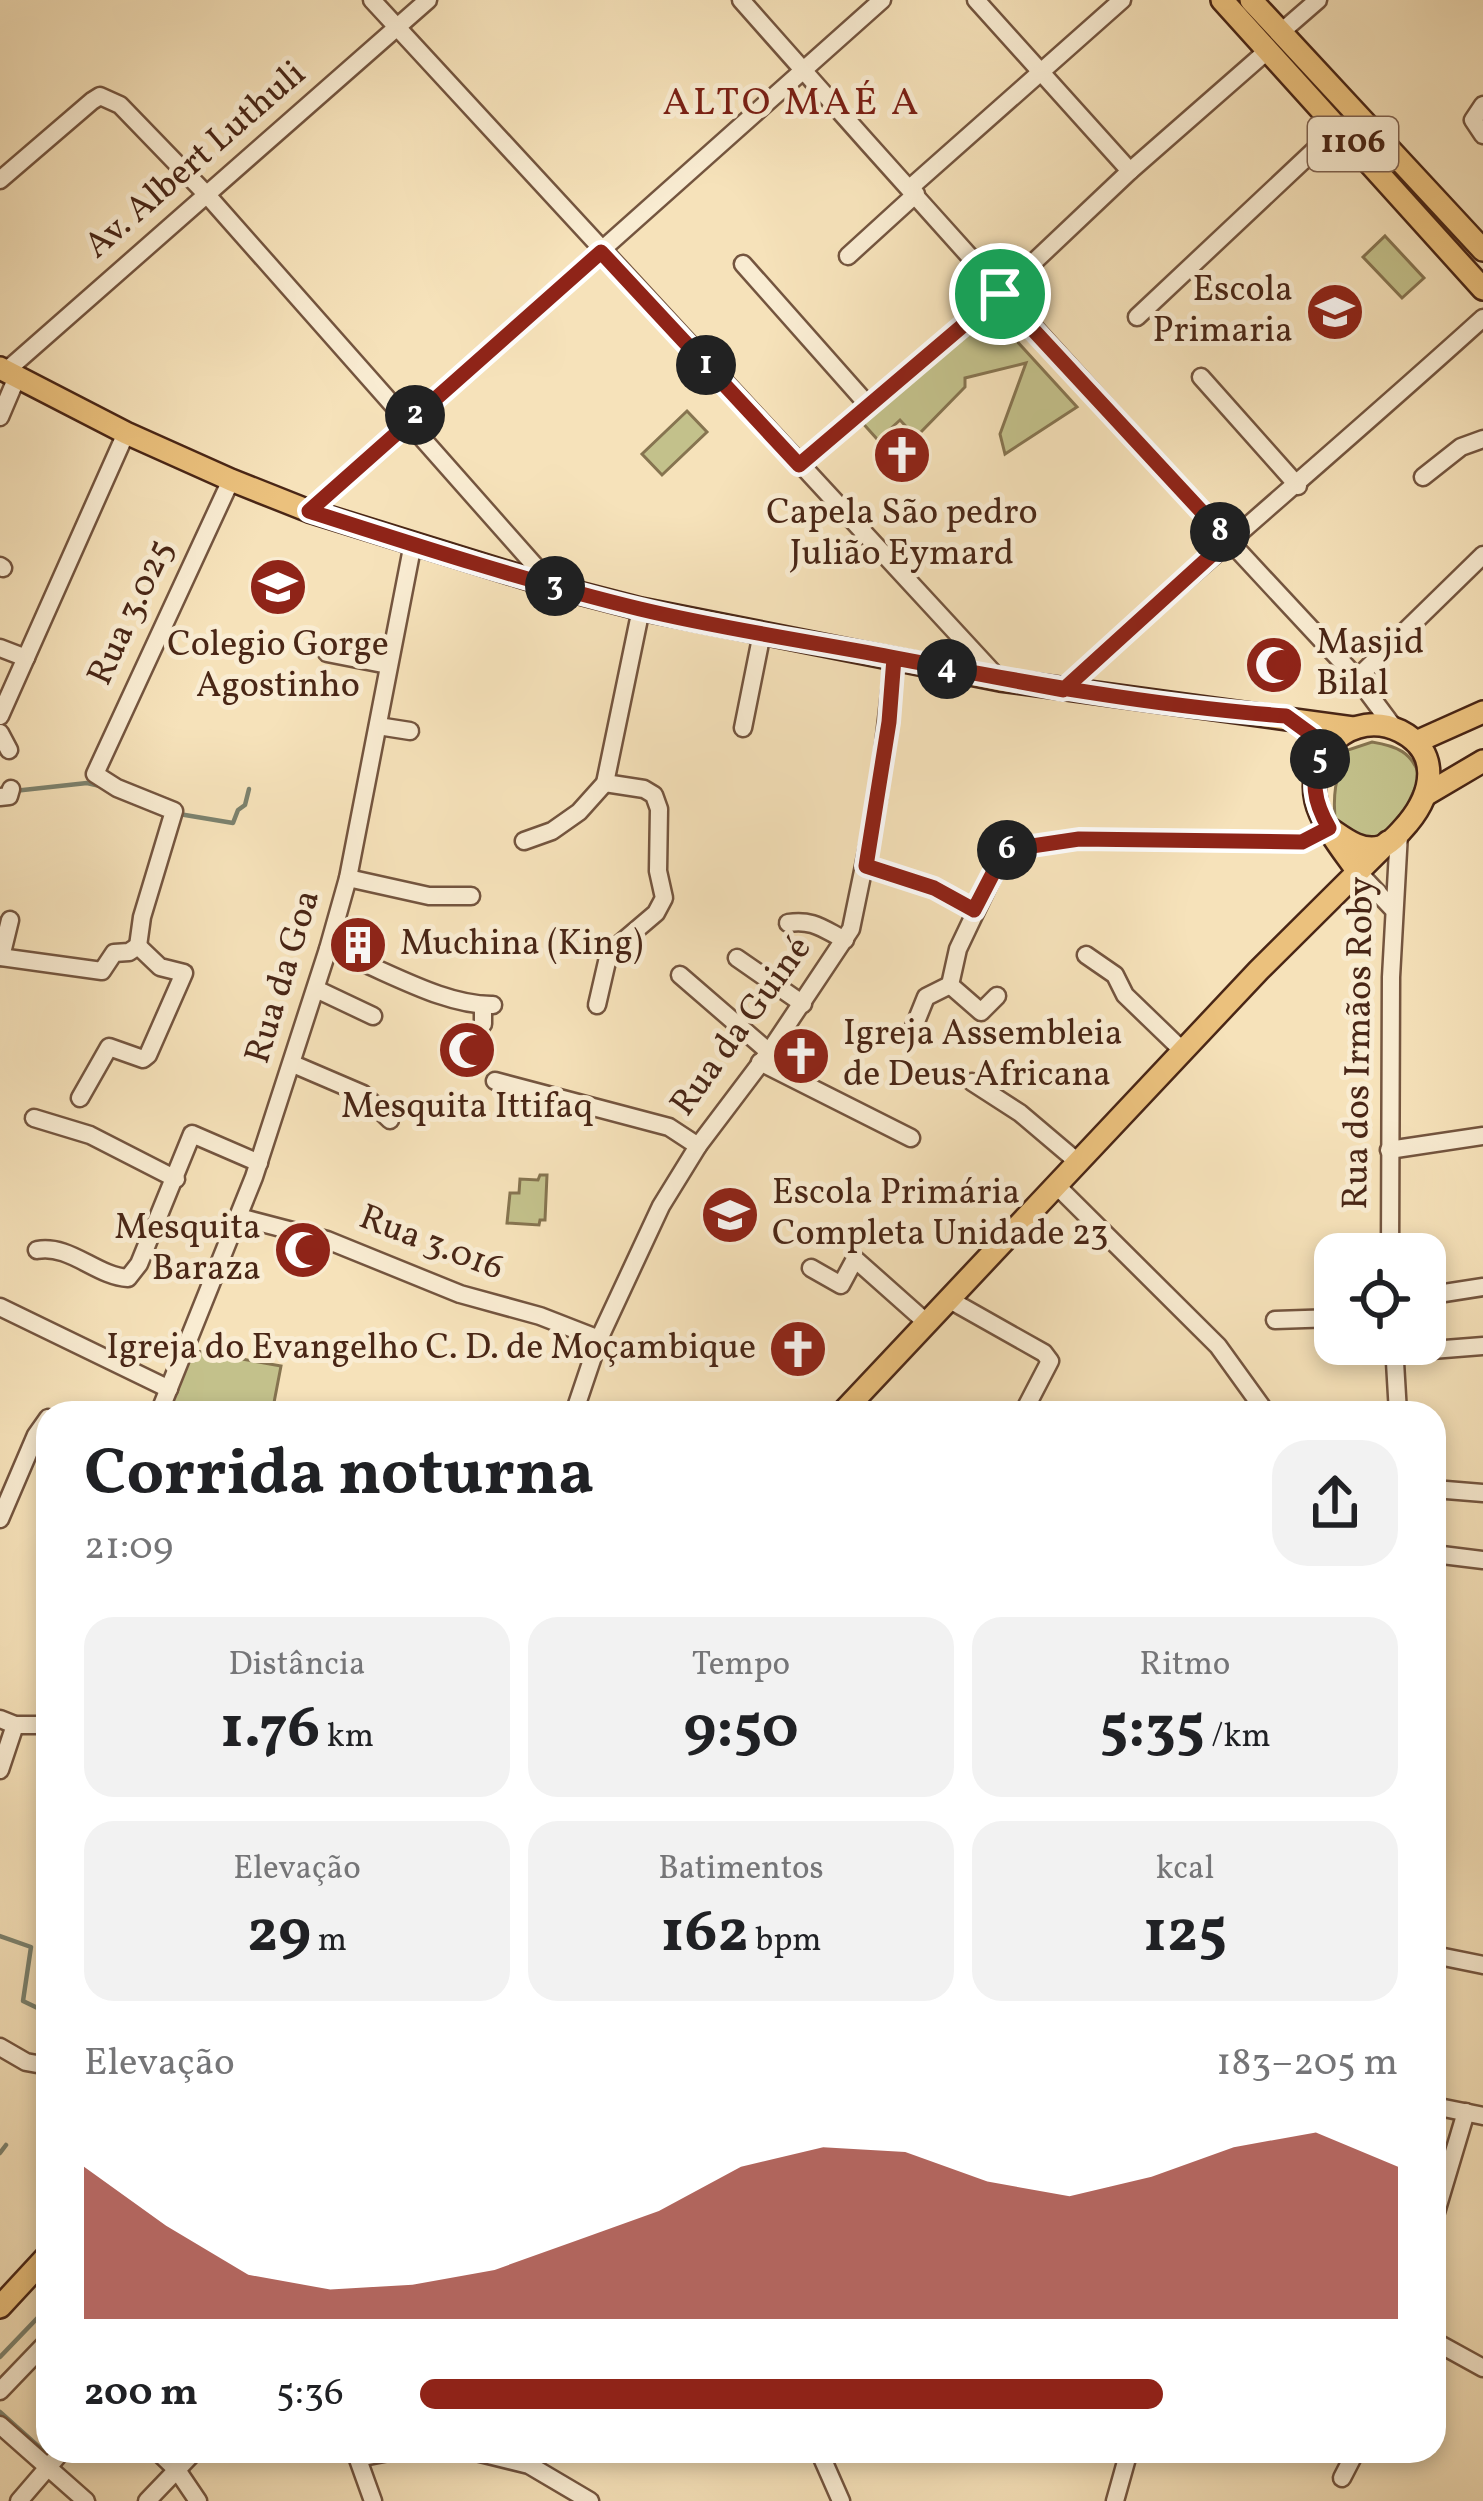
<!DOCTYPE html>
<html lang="pt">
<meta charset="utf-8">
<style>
body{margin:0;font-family:Vollkorn,serif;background:#f2f2f2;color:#202124;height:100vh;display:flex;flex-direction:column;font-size:45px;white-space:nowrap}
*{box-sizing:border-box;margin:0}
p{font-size:39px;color:#757577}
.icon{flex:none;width:66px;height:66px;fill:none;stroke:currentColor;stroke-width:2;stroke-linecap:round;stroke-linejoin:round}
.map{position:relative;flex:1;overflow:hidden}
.drawer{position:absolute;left:36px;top:1401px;width:1410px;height:1062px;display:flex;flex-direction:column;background:#fff;border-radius:36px;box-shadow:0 6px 18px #0003}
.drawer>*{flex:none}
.fabs{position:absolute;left:1314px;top:1233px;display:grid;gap:24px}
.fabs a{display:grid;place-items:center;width:132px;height:132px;border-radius:24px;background:#fff;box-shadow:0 6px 18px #0003;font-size:60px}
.pin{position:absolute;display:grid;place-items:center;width:102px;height:102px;color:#fff;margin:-51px;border:6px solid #fff;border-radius:50%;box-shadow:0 3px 12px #0007}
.km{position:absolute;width:60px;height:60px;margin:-30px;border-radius:50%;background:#222;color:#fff;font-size:33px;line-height:60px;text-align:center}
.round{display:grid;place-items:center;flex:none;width:126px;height:126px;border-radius:36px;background:#f2f2f2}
.overview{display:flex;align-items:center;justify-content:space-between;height:204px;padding:0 48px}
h1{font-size:66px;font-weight:700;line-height:90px}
.stats{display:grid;grid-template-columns:repeat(3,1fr);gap:18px;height:204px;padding:12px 48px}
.stats div{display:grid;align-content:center;border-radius:30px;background:#f2f2f2;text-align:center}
.stats b{font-size:60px;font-weight:700}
.stats small{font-size:33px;font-weight:400}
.stats p{font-size:33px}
.chart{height:336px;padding:24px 48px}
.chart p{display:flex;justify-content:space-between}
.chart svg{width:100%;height:216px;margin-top:12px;fill:#8f2418;opacity:.7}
ul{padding:0 48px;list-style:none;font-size:39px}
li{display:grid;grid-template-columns:192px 144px 1fr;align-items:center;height:90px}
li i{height:30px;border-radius:15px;background:#8f2418}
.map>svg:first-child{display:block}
.green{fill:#c3c18b;stroke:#867450;stroke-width:3}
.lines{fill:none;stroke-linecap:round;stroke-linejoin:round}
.stream{stroke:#7c826e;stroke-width:4.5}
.minor-casing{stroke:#74553f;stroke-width:21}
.major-casing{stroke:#492616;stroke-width:26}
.minor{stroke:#f9ecd2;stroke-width:16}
.major{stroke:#ebc17d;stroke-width:21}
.route-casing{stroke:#fff;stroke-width:24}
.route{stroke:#8f2418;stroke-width:15}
.labels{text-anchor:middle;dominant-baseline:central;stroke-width:10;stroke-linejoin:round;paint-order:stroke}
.shield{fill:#f9ecd2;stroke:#7e614e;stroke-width:3}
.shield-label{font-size:33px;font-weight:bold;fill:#492616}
.street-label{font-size:36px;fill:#492616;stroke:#f9ecd2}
.poi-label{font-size:36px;fill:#492616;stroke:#f9ecd2;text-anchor:start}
.neighbourhood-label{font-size:39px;letter-spacing:3px;fill:#7a1f14;stroke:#f9ecd2}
</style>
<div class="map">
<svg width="1483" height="2501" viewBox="0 0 1483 2501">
<rect width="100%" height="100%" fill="#f6e2ba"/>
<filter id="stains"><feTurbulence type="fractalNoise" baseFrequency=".00167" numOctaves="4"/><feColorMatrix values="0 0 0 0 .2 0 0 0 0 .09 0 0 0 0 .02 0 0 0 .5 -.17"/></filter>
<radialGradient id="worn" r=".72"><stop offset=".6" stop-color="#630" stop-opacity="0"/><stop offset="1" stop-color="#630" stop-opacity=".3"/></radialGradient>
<!-- green -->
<g class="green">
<path d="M 1385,236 L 1424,278 L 1402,298 L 1363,257 Z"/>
<path d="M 988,318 L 1004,327 L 1077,407 L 1005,454 L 1000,434 L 1026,363 L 965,378 L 965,387 L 916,437 L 900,420 L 886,433 L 892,443 L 886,449 L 859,419 Z"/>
<path d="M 687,411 L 707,432 L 662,475 L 642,454 Z"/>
<path d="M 1372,742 C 1397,746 1412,752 1420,777 L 1401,819 L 1375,841 L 1336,826 C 1332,798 1335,775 1348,750 Z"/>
<path d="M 540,1175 L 547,1175 L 545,1220 L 540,1220 L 539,1225 L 507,1223 L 510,1193 L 519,1193 L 520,1179 L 538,1180 Z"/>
<path d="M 191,1350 L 281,1366 L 272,1413 L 166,1413 Z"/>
</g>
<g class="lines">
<!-- stream -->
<g class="stream">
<path d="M 14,791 L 87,783 L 100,786"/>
<path d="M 179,814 L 233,823 L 238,810 L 245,805 L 249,789"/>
<path d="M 0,1936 L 31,1947 L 23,2001 L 48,2013"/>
<path d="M 0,2153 L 6,2145"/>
<path d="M 0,2357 L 48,2307"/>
<path d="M 0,2412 L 48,2455"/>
<path d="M 401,2455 L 467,2456"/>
</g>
<defs>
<g id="minor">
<path d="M 372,0 L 1000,680"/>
<path d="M 741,0 C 943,229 1148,455 1357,678 L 1395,729"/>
<path d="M 976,0 L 1130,171"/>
<path d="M 1280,33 L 1318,0"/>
<path d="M 1483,105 L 1473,120 L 1483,135"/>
<path d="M 0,180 L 92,101 L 100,96 L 120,105 L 208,196 L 552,585"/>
<path d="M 911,187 L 1122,0"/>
<path d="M 848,256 L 916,194"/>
<path d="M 743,264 L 868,405"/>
<path d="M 1137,317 L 1338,128"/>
<path d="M 6,371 L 428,0"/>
<path d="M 1201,377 L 1298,486"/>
<path d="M 0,417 L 17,377"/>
<path d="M 799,465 L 1000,294 L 1130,171 L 1267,51"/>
<path d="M 1423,477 L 1461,447 L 1483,439"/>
<path d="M 309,511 L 882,0"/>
<path d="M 0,566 L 3,568"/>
<path d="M 0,648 L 26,658"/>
<path d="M 327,653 L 388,665"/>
<path d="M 1357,678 L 1483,555"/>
<path d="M 1063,690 C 1201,564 1344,444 1483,318"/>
<path d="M 0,716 L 126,433"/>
<path d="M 378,726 L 410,731"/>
<path d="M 743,728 L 762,633"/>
<path d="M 0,733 L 9,750"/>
<path d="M 0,797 L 9,796 L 11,789"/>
<path d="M 524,841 L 552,831 L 579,812 L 605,783 L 641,609"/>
<path d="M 866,866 L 933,888 L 974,910"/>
<path d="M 1358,872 L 1392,908"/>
<path d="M 348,878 L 429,896 L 471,896"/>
<path d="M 788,923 C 813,919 823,929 845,940"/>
<path d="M 138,946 L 142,917 L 174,811 L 117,788 L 95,774 L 231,480"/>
<path d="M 328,949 C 378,965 440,1006 493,1005"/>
<path d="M 1086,955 L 1115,975 L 1125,995 L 1183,1051"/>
<path d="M 0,957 L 102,971 L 114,953 L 129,952 L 138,946"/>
<path d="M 1,957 L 10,920"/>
<path d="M 737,958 L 803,1004"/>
<path d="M 680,975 L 769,1052"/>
<path d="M 316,989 L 373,1016"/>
<path d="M 997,996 L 981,1012 L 950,985 L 958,949 L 1005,850 L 1079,839 L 1302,842 L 1329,828"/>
<path d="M 483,1005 L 483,1024"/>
<path d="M 597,1005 L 609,953 L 656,913 L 664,898 L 658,871 L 659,809 L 654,795 L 644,789 L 605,783"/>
<path d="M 909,1039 L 926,997 L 950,985"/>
<path d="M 760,1062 L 911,1138"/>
<path d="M 293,1064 L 363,1094 L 390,1120"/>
<path d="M 495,1081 L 669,1127 L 698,1146"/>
<path d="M 972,1082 L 1020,1113 L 1079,1163"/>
<path d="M 80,1098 L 109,1047 L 143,1059 L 148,1055 L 181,980 L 184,973 L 160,967 L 138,946"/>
<path d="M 34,1118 L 90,1135 L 176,1179"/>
<path d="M 1389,1150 L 1483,1136"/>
<path d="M 1057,1186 L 1218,1346 L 1262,1407"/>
<path d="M 239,1217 L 327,1240 L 460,1294 L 540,1316 L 599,1339"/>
<path d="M 37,1250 C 70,1244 96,1276 128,1278 L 139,1264 L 192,1134 L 259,1163"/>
<path d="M 1390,1254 L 1391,977 L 1399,833"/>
<path d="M 811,1268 L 841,1285 L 855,1259 L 927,1323"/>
<path d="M 1425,1296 L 1483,1287"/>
<path d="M 950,1300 L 1044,1353 L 1050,1361 L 1023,1413"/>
<path d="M 0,1307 L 169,1389"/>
<path d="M 1275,1320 L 1335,1318"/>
<path d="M 1394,1345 L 1398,1413"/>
<path d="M 1394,1353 L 1483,1346"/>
<path d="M 159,1413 L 254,1177 L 328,949 L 348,878 L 413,543"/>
<path d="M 574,1413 L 599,1339 L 661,1206 L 698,1146 L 769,1052 L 851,929 L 878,798 L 894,658"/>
<path d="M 1434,1489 L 1483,1493"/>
<path d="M 0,1519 L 36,1435 L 48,1418"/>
<path d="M 1434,1554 L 1483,1560"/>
<path d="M 0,1719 L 15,1725 L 48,1725"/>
<path d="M 0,1770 L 15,1725"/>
<path d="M 1434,1955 L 1483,1965"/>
<path d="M 0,2047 L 26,2062 L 48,2066"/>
<path d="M 1434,2106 L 1483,2116"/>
<path d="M 1434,2219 L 1466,2112"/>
<path d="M 1434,2341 L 1483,2368"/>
<path d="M 0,2391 L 48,2341"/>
<path d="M 0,2425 L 86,2501"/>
<path d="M 157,2451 L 177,2470 L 198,2501"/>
<path d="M 355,2451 L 373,2501"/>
<path d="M 472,2451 L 529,2465 L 590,2501"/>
<path d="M 819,2451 L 841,2501"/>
<path d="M 358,2458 L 394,2451"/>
<path d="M 1342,2478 L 1356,2451"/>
<path d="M 19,2501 L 62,2451"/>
<path d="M 147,2501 L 195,2451"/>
<path d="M 1115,2501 L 1129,2451"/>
</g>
<g id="major">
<path d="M 1222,0 L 1483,289"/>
<path d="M 1251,0 L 1483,250"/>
<path d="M 0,368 L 126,433 L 231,480 L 309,511 L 552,586 L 641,609 L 1000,680 L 1353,728"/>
<path d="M 1416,742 L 1483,712"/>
<path d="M 1427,794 L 1483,761"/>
<path d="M 1329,828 C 1344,838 1360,852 1380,847 C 1391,844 1400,832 1408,823 C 1432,794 1442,752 1400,731 C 1353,708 1305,752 1316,801 C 1321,824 1344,852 1358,872"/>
<path d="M 842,1413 L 1259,970 L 1388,842"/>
<path d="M 0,2307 L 48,2255"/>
</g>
</defs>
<!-- minor casing -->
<use href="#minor" class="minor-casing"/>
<!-- major casing -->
<use href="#major" class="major-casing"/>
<!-- minor -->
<use href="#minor" class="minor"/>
<!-- major -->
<use href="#major" class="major"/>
</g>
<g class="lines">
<defs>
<path id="route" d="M 1000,294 L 799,465 L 601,252 L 309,511 C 418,546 529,582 640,609 C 723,629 807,641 891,657 C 1022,682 1153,706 1286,716 L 1312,735 L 1322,752 C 1311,782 1313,800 1329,828 L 1302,842 L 1079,839 L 1005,850 L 974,910 L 934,888 L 866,866 L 889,722 L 894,658 L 1063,690 L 1228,540 L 1000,294"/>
</defs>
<!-- route casing -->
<use href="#route" class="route-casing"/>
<!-- route -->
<use href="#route" class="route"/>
</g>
<!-- icons -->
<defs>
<symbol id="school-disc" viewBox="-11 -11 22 22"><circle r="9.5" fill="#8f2418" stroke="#f9ecd2"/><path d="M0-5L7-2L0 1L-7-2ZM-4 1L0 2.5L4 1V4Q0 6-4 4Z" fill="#fff"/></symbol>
<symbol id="church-disc" viewBox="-11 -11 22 22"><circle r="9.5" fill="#8f2418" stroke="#f9ecd2"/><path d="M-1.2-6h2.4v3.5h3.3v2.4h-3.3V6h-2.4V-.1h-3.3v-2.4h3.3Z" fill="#fff"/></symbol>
<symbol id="mosque-disc" viewBox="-11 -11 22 22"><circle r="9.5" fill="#8f2418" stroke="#f9ecd2"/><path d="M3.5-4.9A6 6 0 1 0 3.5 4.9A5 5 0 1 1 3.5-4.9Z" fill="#fff"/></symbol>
<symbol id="building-disc" viewBox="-11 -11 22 22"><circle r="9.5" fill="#8f2418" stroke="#f9ecd2"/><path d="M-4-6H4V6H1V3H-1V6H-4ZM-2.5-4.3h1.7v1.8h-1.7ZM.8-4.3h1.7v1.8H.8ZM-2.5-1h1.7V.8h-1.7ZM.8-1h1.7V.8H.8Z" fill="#fff"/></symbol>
</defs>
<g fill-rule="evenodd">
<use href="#school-disc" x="1302" y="279" width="66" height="66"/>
<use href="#church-disc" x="869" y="422" width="66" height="66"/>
<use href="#school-disc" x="245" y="554" width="66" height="66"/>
<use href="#mosque-disc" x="1241" y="632" width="66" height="66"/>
<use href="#building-disc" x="325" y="912" width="66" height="66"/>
<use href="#mosque-disc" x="434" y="1017" width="66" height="66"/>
<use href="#church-disc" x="768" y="1023" width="66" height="66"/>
<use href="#school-disc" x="697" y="1182" width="66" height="66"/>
<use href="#mosque-disc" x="270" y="1217" width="66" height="66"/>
<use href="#church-disc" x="765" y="1316" width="66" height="66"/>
</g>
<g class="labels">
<!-- shield labels -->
<rect class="shield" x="1308" y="117" width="90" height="54" rx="9"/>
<g class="shield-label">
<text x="1353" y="144">1106</text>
</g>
<!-- street labels -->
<g class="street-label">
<text transform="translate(196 161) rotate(-41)">Av. Albert Luthuli</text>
<text transform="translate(132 613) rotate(-65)">Rua 3.025</text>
<text transform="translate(284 977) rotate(-73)">Rua da Goa</text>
<text transform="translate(742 1027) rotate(-54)">Rua da Guiné</text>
<text transform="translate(1360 1043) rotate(-89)">Rua dos Irmãos Roby</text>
<text transform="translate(431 1244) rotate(21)">Rua 3.016</text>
</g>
<!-- poi labels -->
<g class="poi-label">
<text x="1293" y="291" text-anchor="end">Escola<tspan x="1293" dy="41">Primaria</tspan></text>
<text x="902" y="514" text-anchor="middle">Capela São pedro<tspan x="902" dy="41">Julião Eymard</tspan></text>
<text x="1316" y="644">Masjid<tspan x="1316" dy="41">Bilal</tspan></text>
<text x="278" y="646" text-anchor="middle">Colegio Gorge<tspan x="278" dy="41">Agostinho</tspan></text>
<text x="400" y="945">Muchina (King)</text>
<text x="843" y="1035">Igreja Assembleia<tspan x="843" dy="41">de Deus Africana</tspan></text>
<text x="467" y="1108" text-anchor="middle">Mesquita Ittifaq</text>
<text x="772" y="1194">Escola Primária<tspan x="772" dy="41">Completa Unidade 23</tspan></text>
<text x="261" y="1229" text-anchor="end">Mesquita<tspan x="261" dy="41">Baraza</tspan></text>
<text x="756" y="1349" text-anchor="end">Igreja do Evangelho C. D. de Moçambique</text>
</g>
<!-- neighbourhood labels -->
<g class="neighbourhood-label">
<text x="792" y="104">ALTO MAÉ A</text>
</g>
</g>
<rect width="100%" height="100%" filter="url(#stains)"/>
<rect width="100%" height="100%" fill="url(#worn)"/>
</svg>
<div class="fabs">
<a><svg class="icon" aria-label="locate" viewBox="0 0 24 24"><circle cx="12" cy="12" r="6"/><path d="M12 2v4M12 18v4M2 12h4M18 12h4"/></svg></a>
</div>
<div class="pin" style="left:1000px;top:294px;background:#1e9e55"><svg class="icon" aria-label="arrive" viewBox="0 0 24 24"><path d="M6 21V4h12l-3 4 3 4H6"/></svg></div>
<b class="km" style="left:706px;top:365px">1</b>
<b class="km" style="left:415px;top:415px">2</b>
<b class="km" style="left:555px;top:586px">3</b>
<b class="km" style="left:947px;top:669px">4</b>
<b class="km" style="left:1320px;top:759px">5</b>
<b class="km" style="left:1007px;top:850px">6</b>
<b class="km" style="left:1220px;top:532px">8</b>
<section class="drawer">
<div class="overview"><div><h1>Corrida noturna</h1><p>21:09</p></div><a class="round"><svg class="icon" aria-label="share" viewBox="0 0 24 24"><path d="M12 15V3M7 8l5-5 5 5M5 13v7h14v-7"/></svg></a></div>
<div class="stats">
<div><p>Distância</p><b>1.76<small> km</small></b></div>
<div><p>Tempo</p><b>9:50</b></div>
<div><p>Ritmo</p><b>5:35<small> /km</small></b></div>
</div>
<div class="stats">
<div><p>Elevação</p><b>29<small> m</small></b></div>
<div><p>Batimentos</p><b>162<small> bpm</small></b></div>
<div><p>kcal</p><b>125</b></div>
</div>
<div class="chart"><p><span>Elevação</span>183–205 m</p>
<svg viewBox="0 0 160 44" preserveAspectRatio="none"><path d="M0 44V13L10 25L20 35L30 38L40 37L50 34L60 28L70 22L80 13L90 9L100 10L110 16L120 19L130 15L140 9L150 6L160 13V44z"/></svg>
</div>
<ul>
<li><b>200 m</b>5:36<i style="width:76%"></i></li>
</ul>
</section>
</div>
